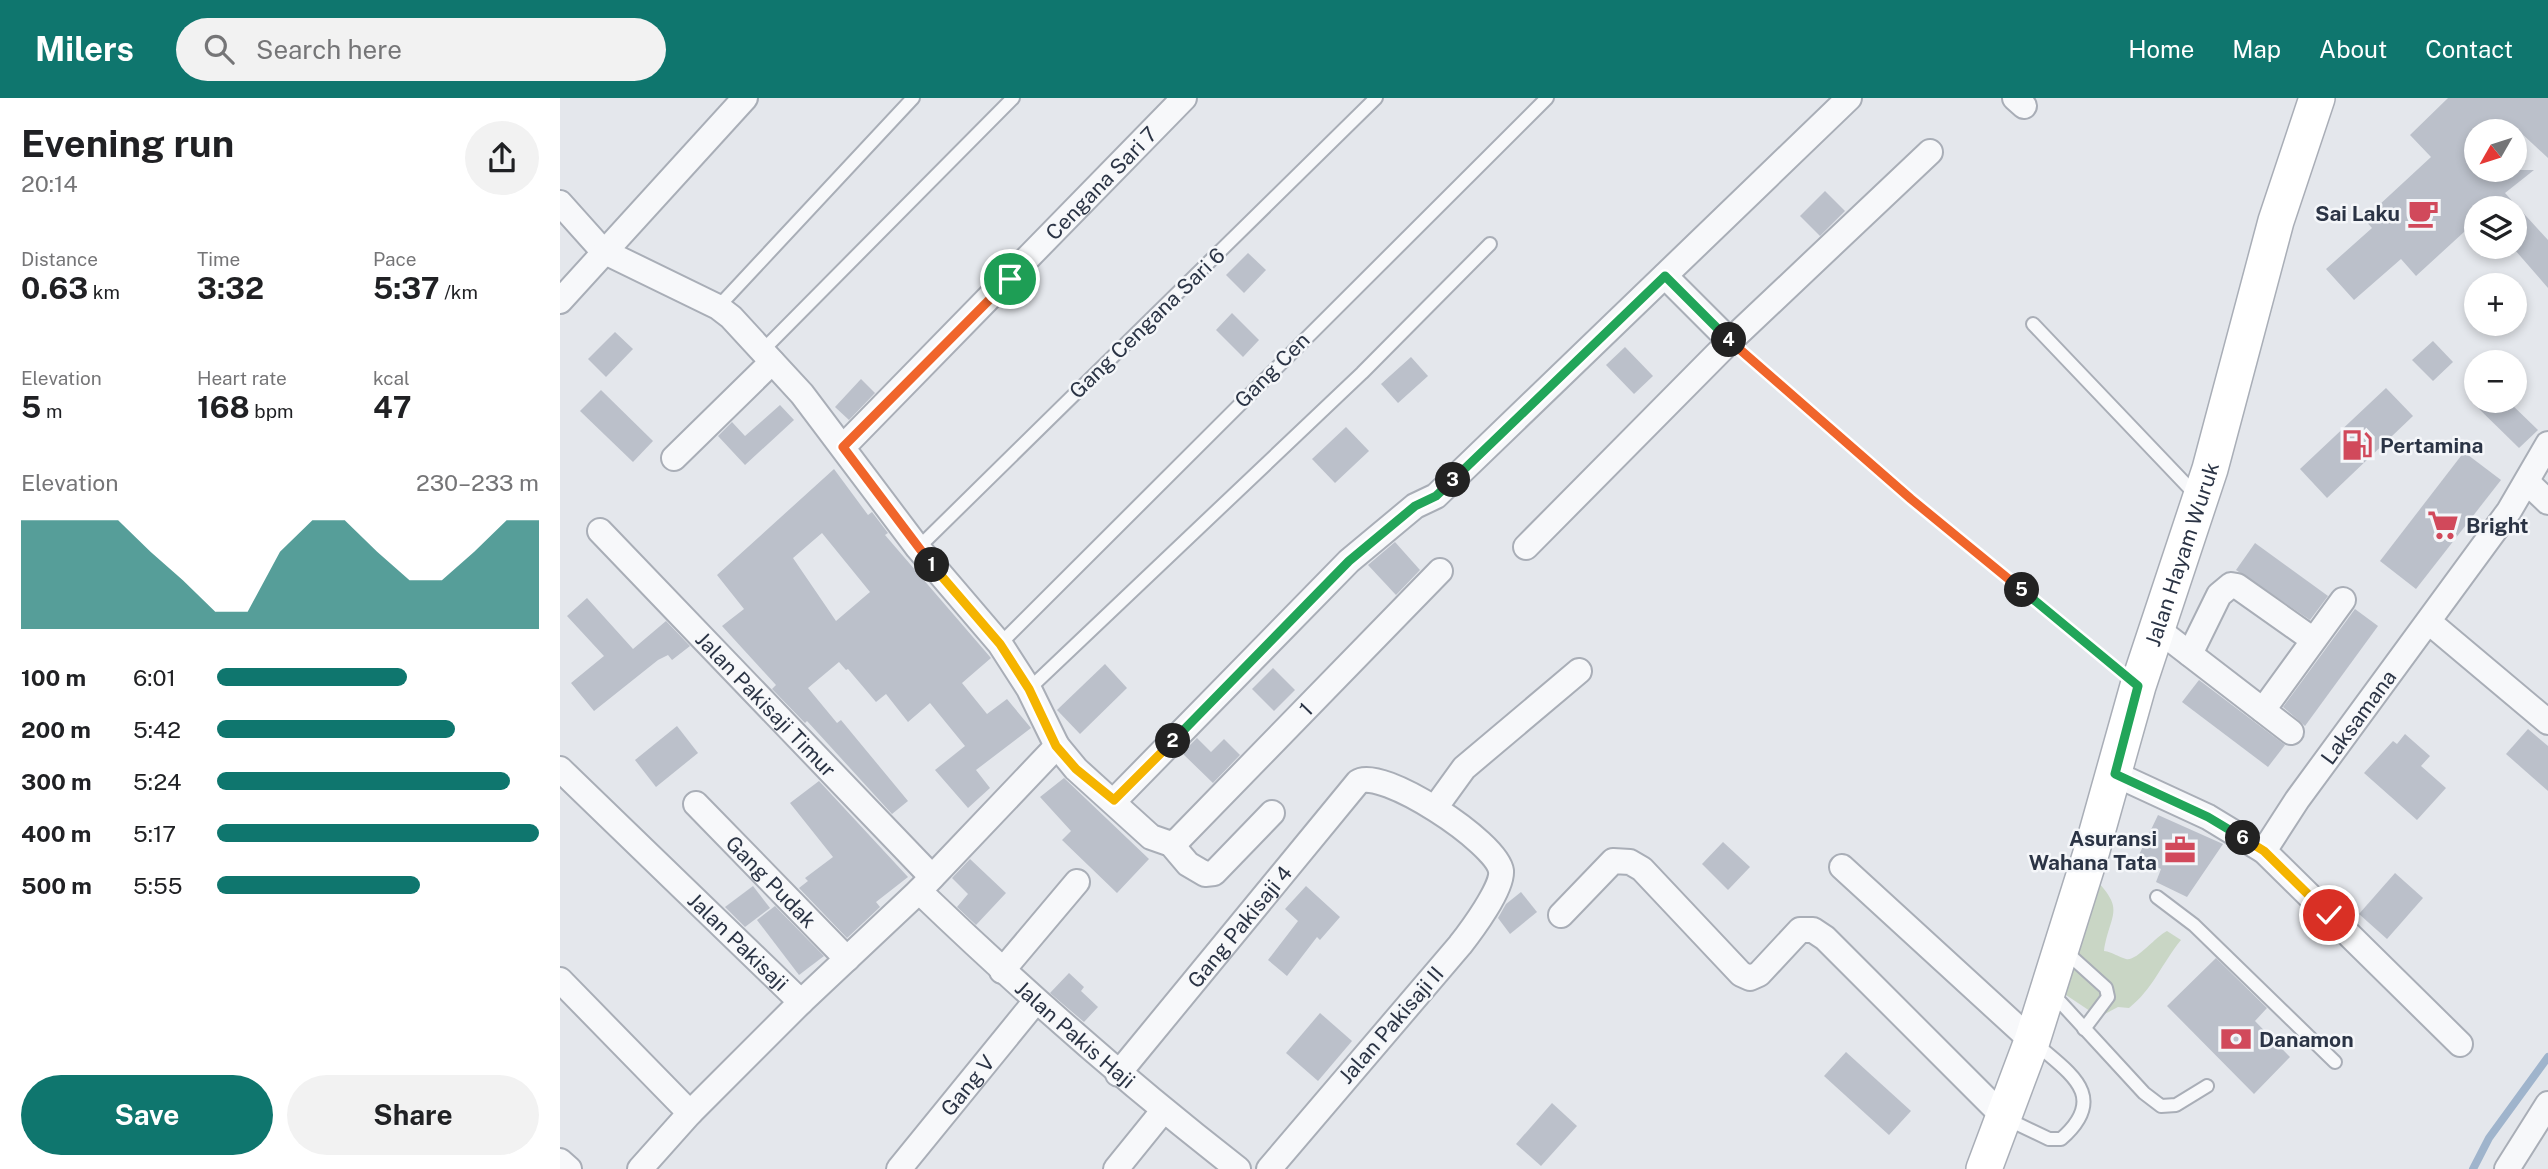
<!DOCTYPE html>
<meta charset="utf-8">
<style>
body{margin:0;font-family:"Public Sans",sans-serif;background:#f2f2f2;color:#202124;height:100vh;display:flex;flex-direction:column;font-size:26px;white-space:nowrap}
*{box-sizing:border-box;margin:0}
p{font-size:23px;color:#757577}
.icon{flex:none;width:38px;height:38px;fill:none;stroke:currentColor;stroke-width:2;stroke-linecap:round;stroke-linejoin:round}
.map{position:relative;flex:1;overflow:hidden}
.drawer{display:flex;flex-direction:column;background:#fff;width:560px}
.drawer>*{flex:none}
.needle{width:46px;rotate:231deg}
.fabs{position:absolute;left:1904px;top:21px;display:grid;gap:14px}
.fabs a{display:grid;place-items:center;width:63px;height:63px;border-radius:50%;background:#fff;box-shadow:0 4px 10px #0003;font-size:35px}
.pin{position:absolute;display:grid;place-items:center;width:60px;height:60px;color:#fff;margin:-30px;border:4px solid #fff;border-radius:50%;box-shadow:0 2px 7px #0007}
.km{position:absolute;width:35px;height:35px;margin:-18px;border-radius:50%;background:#222;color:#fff;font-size:19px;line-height:35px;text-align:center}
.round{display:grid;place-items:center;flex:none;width:74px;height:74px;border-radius:37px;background:#f2f2f2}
.headline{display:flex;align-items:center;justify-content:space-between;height:119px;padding:0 21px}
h1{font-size:38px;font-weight:700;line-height:52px}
.figures{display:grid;grid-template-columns:repeat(3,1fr);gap:10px;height:119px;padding:7px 21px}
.figures div{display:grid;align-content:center}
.figures b{font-size:30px;font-weight:700}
.figures small{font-size:19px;font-weight:400}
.figures p{font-size:19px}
.chart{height:196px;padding:14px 21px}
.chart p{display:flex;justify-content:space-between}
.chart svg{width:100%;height:126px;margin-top:7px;fill:#0f766e;opacity:.7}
.button{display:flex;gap:14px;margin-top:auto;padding:14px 21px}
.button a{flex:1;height:80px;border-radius:42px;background:#0f766e;color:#fff;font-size:28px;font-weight:700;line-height:80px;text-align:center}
.button a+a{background:#f2f2f2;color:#202124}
ul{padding:0 21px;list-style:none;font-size:23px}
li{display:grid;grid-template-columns:112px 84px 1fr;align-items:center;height:52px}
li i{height:18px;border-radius:9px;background:#0f766e}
header{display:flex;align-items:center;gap:42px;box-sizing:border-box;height:98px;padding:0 35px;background:#0f766e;color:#fff}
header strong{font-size:33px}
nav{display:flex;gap:38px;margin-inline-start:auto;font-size:24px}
.search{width:490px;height:63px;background:#f2f2f2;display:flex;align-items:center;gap:18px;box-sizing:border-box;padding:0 24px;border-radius:38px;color:#757577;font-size:26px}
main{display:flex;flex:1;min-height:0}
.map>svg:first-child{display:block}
.green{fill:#c9d6c5}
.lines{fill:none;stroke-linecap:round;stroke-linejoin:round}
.stream{stroke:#9fb4cc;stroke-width:8}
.building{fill:#bbc0ca;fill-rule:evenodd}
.lane-casing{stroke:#a9aeb7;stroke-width:16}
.street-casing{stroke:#a9aeb7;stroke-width:28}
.secondary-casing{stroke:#a9aeb7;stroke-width:38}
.path{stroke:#c2c5cb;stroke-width:4.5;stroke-dasharray:5 5;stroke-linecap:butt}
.lane{stroke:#f7f8fa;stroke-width:12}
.street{stroke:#f7f8fa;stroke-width:24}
.secondary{stroke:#fff;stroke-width:35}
.split-1-casing{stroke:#fff;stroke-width:14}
.split-2-casing{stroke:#fff;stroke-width:14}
.split-3-casing{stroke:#fff;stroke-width:14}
.split-4-casing{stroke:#fff;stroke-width:14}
.split-5-casing{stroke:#fff;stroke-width:14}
.split-6-casing{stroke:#fff;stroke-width:14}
.split-7-casing{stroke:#fff;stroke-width:14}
.split-1{stroke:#f0652b;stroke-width:9}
.split-2{stroke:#f5b400;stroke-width:9}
.split-3{stroke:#22a559;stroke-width:9}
.split-4{stroke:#22a559;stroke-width:9}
.split-5{stroke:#f0652b;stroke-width:9}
.split-6{stroke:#22a559;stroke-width:9}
.split-7{stroke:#f5b400;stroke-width:9}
.labels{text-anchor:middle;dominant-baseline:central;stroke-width:5;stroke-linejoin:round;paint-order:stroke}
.street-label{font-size:21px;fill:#2b3445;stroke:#f4f6f9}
.poi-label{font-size:21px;font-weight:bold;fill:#2b3445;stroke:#f4f6f9;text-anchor:start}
</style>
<header>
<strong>Milers</strong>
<div class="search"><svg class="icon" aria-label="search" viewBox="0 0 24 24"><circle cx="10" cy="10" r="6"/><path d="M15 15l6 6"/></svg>Search here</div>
<nav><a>Home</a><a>Map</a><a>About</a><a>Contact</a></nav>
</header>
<main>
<section class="drawer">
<div class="headline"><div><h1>Evening run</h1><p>20:14</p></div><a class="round"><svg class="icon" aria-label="share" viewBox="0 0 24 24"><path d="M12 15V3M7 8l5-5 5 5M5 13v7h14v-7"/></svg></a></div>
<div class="figures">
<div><p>Distance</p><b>0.63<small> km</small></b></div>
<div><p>Time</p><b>3:32</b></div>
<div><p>Pace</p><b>5:37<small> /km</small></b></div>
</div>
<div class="figures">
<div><p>Elevation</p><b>5<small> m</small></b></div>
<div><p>Heart rate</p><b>168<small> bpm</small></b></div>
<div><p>kcal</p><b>47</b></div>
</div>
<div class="chart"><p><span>Elevation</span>230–233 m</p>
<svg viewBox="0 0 160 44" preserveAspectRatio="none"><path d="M0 44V6L10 6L20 6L30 6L40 17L50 27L60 38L70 38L80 17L90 6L100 6L110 17L120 27L130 27L140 17L150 6L160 6V44z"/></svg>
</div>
<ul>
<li><b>100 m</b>6:01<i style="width:59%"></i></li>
<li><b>200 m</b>5:42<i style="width:74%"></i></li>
<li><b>300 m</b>5:24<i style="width:91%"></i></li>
<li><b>400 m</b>5:17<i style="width:100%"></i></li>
<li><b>500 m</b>5:55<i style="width:63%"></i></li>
</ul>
<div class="button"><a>Save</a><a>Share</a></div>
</section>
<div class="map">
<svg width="1988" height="1071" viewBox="0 0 1988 1071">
<rect width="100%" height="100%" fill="#e4e7ec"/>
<!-- green -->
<path class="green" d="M 1535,781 C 1566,813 1550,815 1544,853 C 1553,854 1558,859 1566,861 C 1576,864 1595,839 1607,833 L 1621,842 C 1602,865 1593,891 1569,910 L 1558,909 L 1539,919 L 1500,893 Z"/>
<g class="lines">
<!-- stream -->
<path class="stream" d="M 1913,1071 L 1929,1040 L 1988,959"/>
</g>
<!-- building -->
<g class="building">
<path d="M 1888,0 L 1988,0 L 1988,60 L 1959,33 L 1916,33 L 1916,72 L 1974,72 L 1945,95 L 1988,142 L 1988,190 L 1955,152 L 1955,110 L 1916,110 L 1916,123 L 1856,178 L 1841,161 L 1794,202 L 1766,171 L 1812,130 L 1804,121 L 1871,59 L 1850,37 Z"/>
<path d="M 1265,93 L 1285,113 L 1260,138 L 1240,118 Z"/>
<path d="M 688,155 L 706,172 L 684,195 L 666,177 Z"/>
<path d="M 672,215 L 699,242 L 683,259 L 656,232 Z"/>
<path d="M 55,234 L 73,251 L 46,279 L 28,261 Z"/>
<path d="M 1873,243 L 1893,264 L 1873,283 L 1852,262 Z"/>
<path d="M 1065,249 L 1093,278 L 1074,296 L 1046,267 Z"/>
<path d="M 851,259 L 868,278 L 838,305 L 821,286 Z"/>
<path d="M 301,281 L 315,295 L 289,322 L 275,309 Z"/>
<path d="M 1826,290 L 1853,318 L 1767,400 L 1740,371 Z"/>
<path d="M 41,292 L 93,343 L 73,364 L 20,313 Z"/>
<path d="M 1911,303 L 1948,303 L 1978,332 L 1959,350 Z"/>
<path d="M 220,307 L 234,322 L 185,367 L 158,338 L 172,324 L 185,338 Z"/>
<path d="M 786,329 L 809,353 L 775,385 L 752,361 Z"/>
<path d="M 1904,354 L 1941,382 L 1856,491 L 1820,463 Z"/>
<path d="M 274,371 L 308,417 L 312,414 L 328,435 L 325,437 L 431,560 L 402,585 L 427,616 L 447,601 L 471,630 L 416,672 L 430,690 L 408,710 L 375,672 L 405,648 L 370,605 L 348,624 L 326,596 L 316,604 L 288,571 L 286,572 L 279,564 L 248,590 L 277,625 L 281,622 L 348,703 L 332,716 L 247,623 L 245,625 L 212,591 L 216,587 L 162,528 L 184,511 L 157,477 ZM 262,435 L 310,494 L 276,523 L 233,460 Z"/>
<path d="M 835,444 L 860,472 L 836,497 L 808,467 Z"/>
<path d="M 1695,445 L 1768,498 L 1750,522 L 1676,472 Z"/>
<path d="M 27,500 L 73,551 L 106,523 L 130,548 L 112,562 L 108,557 L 98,562 L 34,613 L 11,585 L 44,558 L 7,518 Z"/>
<path d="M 1795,511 L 1818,528 L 1745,628 L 1723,609 Z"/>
<path d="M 545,566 L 567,590 L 520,636 L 497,612 Z"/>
<path d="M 713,570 L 735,592 L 714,613 L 692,591 Z"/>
<path d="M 1639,582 L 1725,647 L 1708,669 L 1622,604 Z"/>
<path d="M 117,628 L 138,655 L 96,689 L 75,662 Z"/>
<path d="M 1968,631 L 1988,648 L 1988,693 L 1946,656 Z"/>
<path d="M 1845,636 L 1870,658 L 1861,668 L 1886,690 L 1857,722 L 1804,675 L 1833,643 L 1837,646 Z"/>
<path d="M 637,640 L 651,654 L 664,641 L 680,657 L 653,685 L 622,655 Z"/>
<path d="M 504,680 L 589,761 L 557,795 L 502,742 L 511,733 L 480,699 Z"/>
<path d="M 259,683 L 348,779 L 316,804 L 320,809 L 287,840 L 239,790 L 248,783 L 245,780 L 273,759 L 230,705 Z"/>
<path d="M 1598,717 L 1663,746 L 1627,799 L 1596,784 L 1601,771 L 1577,761 Z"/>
<path d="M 1163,744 L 1190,769 L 1168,792 L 1142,766 Z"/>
<path d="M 410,761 L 446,795 L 416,827 L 397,809 L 408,796 L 392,780 Z"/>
<path d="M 1835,775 L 1863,800 L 1827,841 L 1799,816 Z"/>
<path d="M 193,788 L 210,810 L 185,829 L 165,809 Z"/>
<path d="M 746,788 L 780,819 L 760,842 L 757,839 L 727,878 L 708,862 L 738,823 L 725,811 Z"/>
<path d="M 961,794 L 977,814 L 950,836 L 938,820 L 946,806 Z"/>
<path d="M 215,808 L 264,858 L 239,877 L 197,822 Z"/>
<path d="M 1656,860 L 1707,910 L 1695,923 L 1730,959 L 1694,996 L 1607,908 Z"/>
<path d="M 509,875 L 524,889 L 521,893 L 538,909 L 524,924 L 490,895 Z"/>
<path d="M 760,915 L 792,943 L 758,983 L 726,955 Z"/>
<path d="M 1286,954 L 1351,1013 L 1329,1037 L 1264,978 Z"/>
<path d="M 992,1005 L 1017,1028 L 981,1068 L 956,1046 Z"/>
</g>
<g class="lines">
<defs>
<g id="lane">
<path d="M 158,209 L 353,0"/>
<path d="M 1473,226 L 1637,398"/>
<path d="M 201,254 L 453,0"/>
<path d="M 358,450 L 816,0"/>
<path d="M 440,546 L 987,0"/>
<path d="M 469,591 L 802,275 L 930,146"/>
<path d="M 1597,799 L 1634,827 L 1775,964"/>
<path d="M 1505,853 L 1546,890 L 1548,899 L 1524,931"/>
<path d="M 1491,894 L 1584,995 L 1601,1008 L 1616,1007 L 1647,988"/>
<path d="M 1445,1020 L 1489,1041 L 1501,1041 C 1550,998 1509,975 1475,945"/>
</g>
<g id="street">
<path d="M 1455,0 L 1464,8"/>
<path d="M 0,105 L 43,153 L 158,209 L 171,219 L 242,296 L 358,450 L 440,546 L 469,591 L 497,648 L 516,671 L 591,739 L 611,746 L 628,766 L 645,776 L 654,775 L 712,715"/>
<path d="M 1105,178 L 1170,243"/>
<path d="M 0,203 L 185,0"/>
<path id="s1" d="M 283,349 L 624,0"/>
<path d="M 114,360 L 212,264"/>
<path d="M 1967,384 L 1988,404"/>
<path id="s2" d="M 40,433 L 372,779"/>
<path d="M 966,449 L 1170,243 L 1370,54"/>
<path d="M 1869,524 L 1988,624"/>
<path d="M 1596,530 L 1731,634"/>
<path d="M 1630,556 L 1659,497 L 1671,487 L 1677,488 L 1752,541"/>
<path d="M 1703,612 L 1783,502"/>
<path id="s3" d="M 0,671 L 241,904 L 359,793 L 497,648"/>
<path d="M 1555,676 L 1648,719 L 1704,753 L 1900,946"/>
<path d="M 554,703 L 789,463 L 855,408 L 876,398 L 1289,0"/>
<path id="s4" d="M 136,706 L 287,861"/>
<path d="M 875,710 L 904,670 L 1019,573"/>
<path id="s5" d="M 611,746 L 618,742 L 880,473"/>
<path id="s6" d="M 1704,753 L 1737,702 L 1949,413 L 1988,346"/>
<path d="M 1282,769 L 1472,943"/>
<path id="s7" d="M 359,793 C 462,892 565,983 678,1071"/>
<path d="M 1001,817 L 1053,763 L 1070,764 L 1082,771 L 1181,876 L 1190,880 L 1199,876 L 1240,832 L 1253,832 L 1265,840 L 1445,1020"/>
<path d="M 442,873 L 517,784"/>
<path d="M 0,882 L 130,1015"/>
<path id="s8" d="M 558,976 L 798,684 C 820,668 937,744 941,773 C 943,790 911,833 900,847 L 709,1071"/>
<path d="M 0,1063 L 9,1071"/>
<path d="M 80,1071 L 130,1015 L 241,904"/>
<path id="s9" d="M 339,1071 L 475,904"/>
<path d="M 556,1071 L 603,1013"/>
<path d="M 1947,1071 L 1988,1006"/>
</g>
<g id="secondary">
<path id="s10" d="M 1424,1071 L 1472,943 L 1532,752 L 1578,588 L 1650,371 L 1716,123 L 1757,0"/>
</g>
</defs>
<!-- lane casing -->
<use href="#lane" class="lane-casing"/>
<!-- street casing -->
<use href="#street" class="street-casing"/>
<!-- secondary casing -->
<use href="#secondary" class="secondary-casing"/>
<!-- path -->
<path class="path" d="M 1187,257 L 1351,401 L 1554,568"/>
<!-- lane -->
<use href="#lane" class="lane"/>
<!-- street -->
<use href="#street" class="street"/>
<!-- secondary -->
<use href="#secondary" class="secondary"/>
</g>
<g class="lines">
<defs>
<path id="split-1" d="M 372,467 L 283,349 L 450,181"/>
<path id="split-2" d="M 372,467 L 440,546 L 469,591 L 496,648 L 516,671 L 554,702 L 613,643"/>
<path id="split-3" d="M 613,643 L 789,463 L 855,408 L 876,398 L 893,382"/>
<path id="split-4" d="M 893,382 L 1105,178 L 1169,242"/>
<path id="split-5" d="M 1169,242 L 1351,401 L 1462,492"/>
<path id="split-6" d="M 1462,492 L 1578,588 L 1555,676 L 1648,719 L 1683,740"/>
<path id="split-7" d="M 1683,740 L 1704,753 L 1769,817"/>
</defs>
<!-- split-1 casing -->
<use href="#split-1" class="split-1-casing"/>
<!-- split-2 casing -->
<use href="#split-2" class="split-2-casing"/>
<!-- split-3 casing -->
<use href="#split-3" class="split-3-casing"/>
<!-- split-4 casing -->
<use href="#split-4" class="split-4-casing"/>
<!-- split-5 casing -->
<use href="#split-5" class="split-5-casing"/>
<!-- split-6 casing -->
<use href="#split-6" class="split-6-casing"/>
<!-- split-7 casing -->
<use href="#split-7" class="split-7-casing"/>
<!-- split-1 -->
<use href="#split-1" class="split-1"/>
<!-- split-2 -->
<use href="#split-2" class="split-2"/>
<!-- split-3 -->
<use href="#split-3" class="split-3"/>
<!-- split-4 -->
<use href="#split-4" class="split-4"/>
<!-- split-5 -->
<use href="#split-5" class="split-5"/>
<!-- split-6 -->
<use href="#split-6" class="split-6"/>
<!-- split-7 -->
<use href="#split-7" class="split-7"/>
</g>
<!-- icons -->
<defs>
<symbol id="cafe-bare" viewBox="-9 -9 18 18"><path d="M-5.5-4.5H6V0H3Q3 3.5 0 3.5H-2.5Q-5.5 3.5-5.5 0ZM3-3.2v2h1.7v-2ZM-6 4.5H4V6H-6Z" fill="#d1495b" stroke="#f4f6f9" stroke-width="2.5" paint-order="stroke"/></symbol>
<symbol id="fuel-bare" viewBox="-9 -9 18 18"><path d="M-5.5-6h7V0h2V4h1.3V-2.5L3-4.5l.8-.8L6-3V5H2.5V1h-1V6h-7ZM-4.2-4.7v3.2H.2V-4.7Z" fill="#d1495b" stroke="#f4f6f9" stroke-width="2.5" paint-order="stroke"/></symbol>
<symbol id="supermarket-bare" viewBox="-9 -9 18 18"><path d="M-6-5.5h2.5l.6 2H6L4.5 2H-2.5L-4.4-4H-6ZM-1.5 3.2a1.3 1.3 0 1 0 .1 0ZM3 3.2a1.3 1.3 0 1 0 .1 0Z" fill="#d1495b" stroke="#f4f6f9" stroke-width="2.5" paint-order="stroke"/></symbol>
<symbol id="office-bare" viewBox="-9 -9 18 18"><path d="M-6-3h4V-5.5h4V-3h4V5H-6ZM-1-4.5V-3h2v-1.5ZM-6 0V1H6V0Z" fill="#d1495b" stroke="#f4f6f9" stroke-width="2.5" paint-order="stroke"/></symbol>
<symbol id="bank-bare" viewBox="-9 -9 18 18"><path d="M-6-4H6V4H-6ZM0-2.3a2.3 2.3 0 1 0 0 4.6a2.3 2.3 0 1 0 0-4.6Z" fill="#d1495b" stroke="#f4f6f9" stroke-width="2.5" paint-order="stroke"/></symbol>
</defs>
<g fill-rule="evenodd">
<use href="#cafe-bare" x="1841" y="93" width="44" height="44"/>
<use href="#fuel-bare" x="1775" y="325" width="44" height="44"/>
<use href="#supermarket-bare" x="1861" y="405" width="44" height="44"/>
<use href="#office-bare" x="1598" y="730" width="44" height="44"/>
<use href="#bank-bare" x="1654" y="919" width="44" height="44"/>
</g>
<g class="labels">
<!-- street labels -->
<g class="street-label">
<text stroke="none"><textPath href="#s1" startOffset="369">Cengana Sari 7</textPath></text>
<text transform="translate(587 225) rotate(-44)">Gang Cengana Sari 6</text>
<text transform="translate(712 272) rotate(-45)">Gang Cen</text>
<text stroke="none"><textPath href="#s10" startOffset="646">Jalan Hayam Wuruk</textPath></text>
<text stroke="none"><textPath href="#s2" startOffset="240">Jalan Pakisaji Timur</textPath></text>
<text stroke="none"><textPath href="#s5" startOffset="191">1</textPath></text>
<text stroke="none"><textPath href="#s6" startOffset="164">Laksamana</textPath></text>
<text stroke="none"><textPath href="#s4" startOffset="108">Gang Pudak</textPath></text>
<text stroke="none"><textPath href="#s8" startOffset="191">Gang Pakisaji 4</textPath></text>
<text stroke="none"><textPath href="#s3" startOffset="248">Jalan Pakisaji</textPath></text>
<text transform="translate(831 927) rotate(-49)">Jalan Pakisaji II</text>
<text stroke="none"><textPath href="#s7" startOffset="212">Jalan Pakis Haji</textPath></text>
<text stroke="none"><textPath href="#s9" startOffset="108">Gang V</textPath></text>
</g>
<!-- poi labels -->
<g class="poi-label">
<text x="1840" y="115" text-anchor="end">Sai Laku</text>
<text x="1820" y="347">Pertamina</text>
<text x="1906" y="427">Bright</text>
<text x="1597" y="740" text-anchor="end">Asuransi<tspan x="1597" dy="24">Wahana Tata</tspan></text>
<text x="1699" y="941">Danamon</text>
</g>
</g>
</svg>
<div class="fabs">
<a><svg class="needle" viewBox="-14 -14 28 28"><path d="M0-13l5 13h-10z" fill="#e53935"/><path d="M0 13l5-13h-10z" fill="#757577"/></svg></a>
<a><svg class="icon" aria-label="layers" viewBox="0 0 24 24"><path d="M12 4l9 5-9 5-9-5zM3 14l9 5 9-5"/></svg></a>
<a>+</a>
<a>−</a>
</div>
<div class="pin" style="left:450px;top:181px;background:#1e9e55"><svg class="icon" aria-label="arrive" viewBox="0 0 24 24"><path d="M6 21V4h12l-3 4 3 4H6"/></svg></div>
<div class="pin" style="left:1769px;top:817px;background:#d93025"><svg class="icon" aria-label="check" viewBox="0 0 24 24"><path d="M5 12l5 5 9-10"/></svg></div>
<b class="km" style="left:372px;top:467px">1</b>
<b class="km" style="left:613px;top:643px">2</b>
<b class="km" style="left:893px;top:382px">3</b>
<b class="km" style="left:1169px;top:242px">4</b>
<b class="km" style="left:1462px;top:492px">5</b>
<b class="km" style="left:1683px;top:740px">6</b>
</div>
</main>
